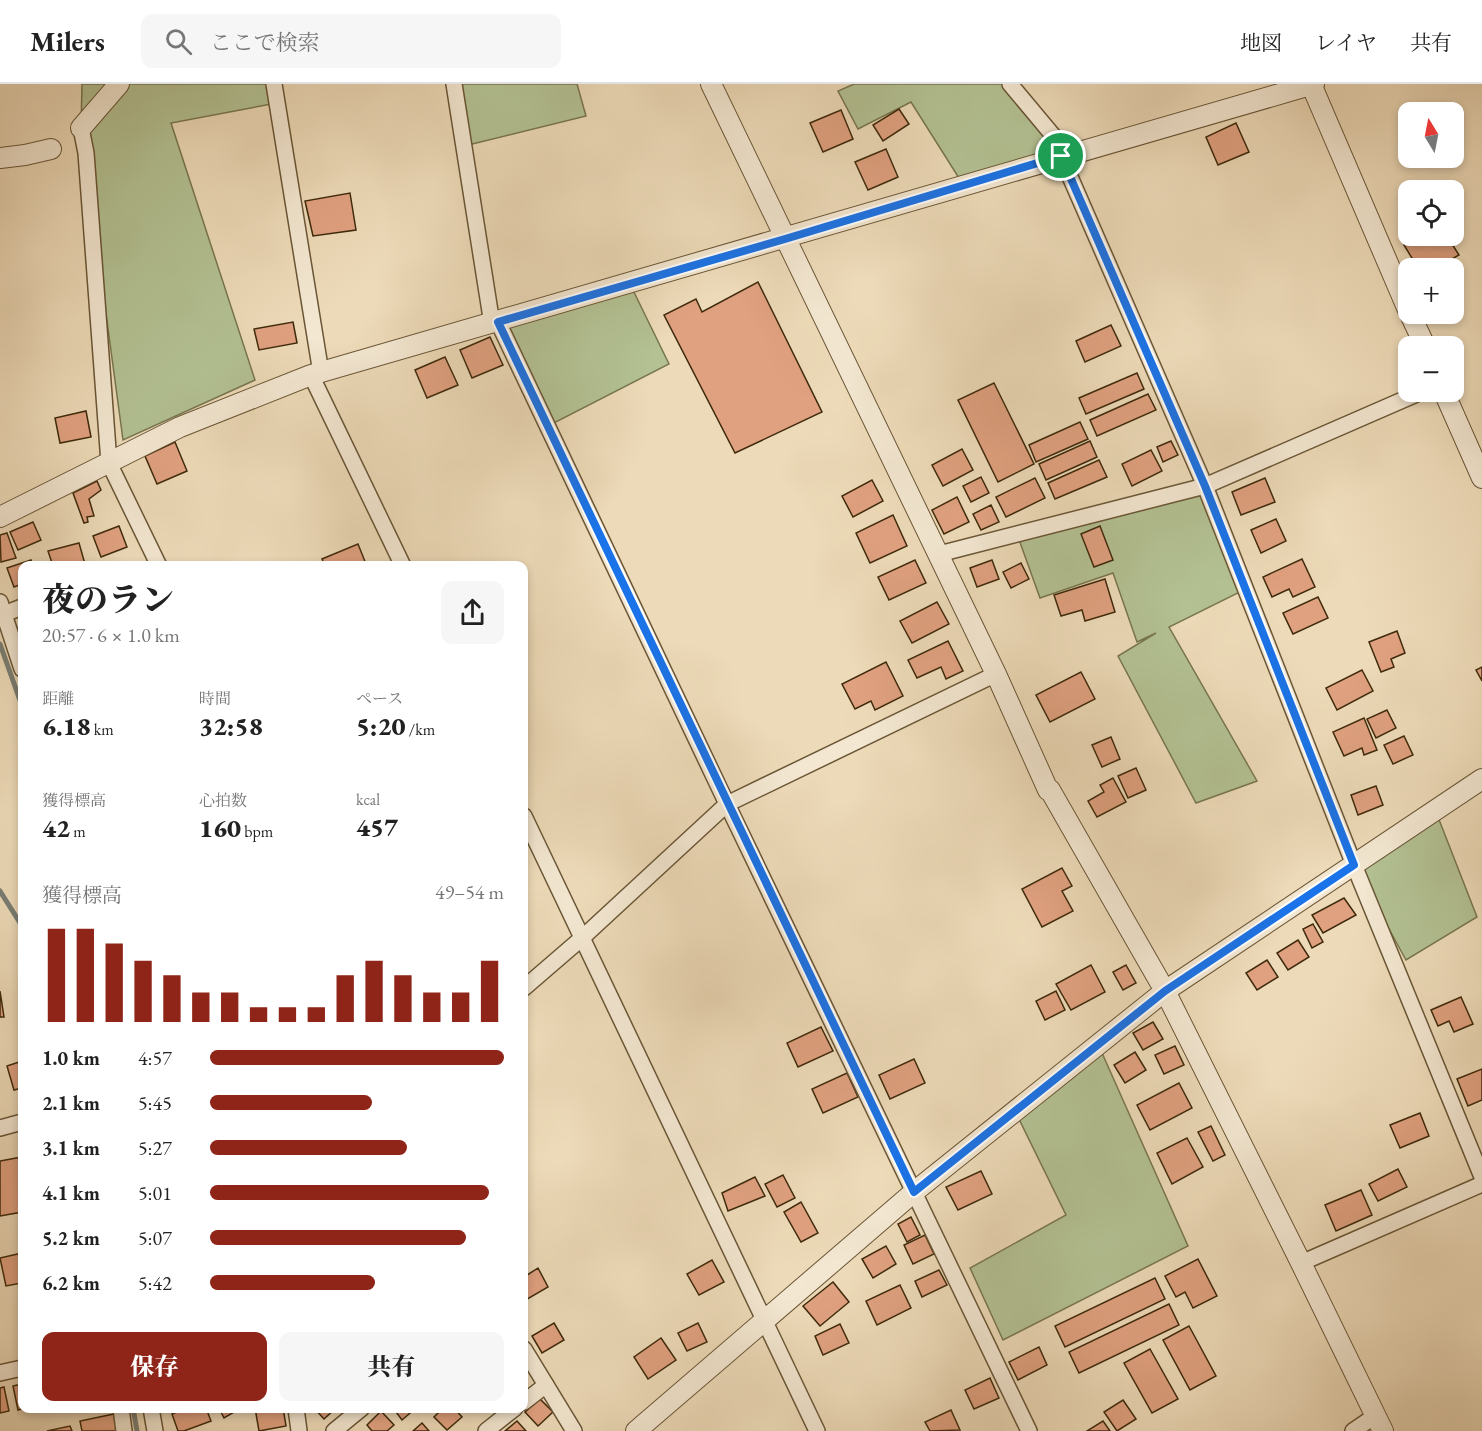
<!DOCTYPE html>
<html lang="ja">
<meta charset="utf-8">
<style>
body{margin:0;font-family:"EB Garamond","Noto Serif JP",serif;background:#f6f6f6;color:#222;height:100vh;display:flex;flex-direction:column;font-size:22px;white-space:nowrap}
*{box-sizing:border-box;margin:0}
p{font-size:20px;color:#767676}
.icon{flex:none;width:33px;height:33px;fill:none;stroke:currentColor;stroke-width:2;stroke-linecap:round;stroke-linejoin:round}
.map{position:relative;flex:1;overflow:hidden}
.panel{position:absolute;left:18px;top:477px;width:510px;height:852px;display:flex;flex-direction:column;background:#fff;border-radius:12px;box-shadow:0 3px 9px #0003}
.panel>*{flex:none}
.needle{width:39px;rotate:350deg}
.tools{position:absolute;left:1398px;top:18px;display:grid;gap:12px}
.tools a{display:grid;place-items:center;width:66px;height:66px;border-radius:12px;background:#fff;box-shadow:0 3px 9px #0003;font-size:30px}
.pin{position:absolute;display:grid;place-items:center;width:51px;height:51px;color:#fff;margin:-26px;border:3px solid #fff;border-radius:50%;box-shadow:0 2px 6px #0007}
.round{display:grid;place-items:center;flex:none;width:63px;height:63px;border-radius:12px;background:#f6f6f6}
.head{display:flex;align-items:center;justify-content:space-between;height:102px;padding:0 24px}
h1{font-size:33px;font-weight:800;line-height:45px}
.metrics{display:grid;grid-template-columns:repeat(3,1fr);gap:9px;height:102px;padding:6px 24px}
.metrics div{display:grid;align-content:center}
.metrics b{font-size:26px;font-weight:800}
.metrics small{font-size:16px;font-weight:400}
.metrics p{font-size:16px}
.chart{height:168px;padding:12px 24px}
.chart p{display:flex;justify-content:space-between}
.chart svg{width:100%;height:108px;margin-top:6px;stroke:#8f2418;stroke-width:6}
.cta{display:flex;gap:12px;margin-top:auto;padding:12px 24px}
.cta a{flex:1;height:69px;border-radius:12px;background:#8f2418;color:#fff;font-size:24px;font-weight:800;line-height:69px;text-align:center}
.cta a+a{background:#f6f6f6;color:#222}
ul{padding:0 24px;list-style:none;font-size:20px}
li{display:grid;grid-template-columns:96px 72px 1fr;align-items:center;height:45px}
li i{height:15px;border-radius:8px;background:#8f2418}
header{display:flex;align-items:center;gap:36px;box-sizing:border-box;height:84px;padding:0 30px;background:#fff;border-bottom:2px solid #e0e0e0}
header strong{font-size:28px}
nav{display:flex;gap:33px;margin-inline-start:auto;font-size:21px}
.search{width:420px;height:54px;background:#f6f6f6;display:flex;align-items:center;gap:15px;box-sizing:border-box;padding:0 21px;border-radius:12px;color:#767676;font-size:22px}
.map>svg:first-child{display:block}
.green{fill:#b3c193;stroke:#78764f;stroke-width:1.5}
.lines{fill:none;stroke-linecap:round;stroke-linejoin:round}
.stream{stroke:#797f75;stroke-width:5}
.building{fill:#e0a180;stroke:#3e2a0b;stroke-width:1.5}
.minor-casing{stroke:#6a5636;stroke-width:18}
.tertiary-casing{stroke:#6a5636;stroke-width:22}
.minor{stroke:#f3e7d1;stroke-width:15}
.tertiary{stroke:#f3e7d1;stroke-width:20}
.route-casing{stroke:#fff;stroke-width:12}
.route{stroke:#1a73e8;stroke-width:8}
</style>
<header>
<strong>Milers</strong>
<div class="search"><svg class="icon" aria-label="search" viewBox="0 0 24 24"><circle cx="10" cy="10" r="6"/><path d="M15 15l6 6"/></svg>ここで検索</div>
<nav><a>地図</a><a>レイヤ</a><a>共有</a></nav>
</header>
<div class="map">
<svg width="1482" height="1347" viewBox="0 0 1482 1347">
<rect width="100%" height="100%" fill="#eddab8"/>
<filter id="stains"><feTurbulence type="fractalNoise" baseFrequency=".00333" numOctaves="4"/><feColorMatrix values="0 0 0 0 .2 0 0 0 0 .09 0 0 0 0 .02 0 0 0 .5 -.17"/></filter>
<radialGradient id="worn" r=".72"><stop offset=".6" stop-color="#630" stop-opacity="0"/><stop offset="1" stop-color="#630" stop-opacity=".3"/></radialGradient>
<!-- green -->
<g class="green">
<path d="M 82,0 L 272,0 L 277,19 L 171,39 L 255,296 L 123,356 L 81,44 Z"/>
<path d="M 462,0 L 577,0 L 586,32 L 464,62 Z"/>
<path d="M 854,0 L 1010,0 L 1060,69 L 964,102 L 911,18 L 858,45 L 838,7 Z"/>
<path d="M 630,200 L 669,280 L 548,342 L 498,238 Z"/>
<path d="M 1205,402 L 1246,505 L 1169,543 L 1257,697 L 1196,719 L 1118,572 L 1156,549 L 1137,558 L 1113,489 L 1040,514 L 1017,450 Z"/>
<path d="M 1438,733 L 1477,833 L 1406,876 L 1354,781 Z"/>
<path d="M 1098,960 L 1188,1162 L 1003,1256 L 970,1184 L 1066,1131 L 1015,1027 Z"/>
</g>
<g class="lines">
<!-- stream -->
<g class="stream">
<path d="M 0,560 L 22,622"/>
<path d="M 0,807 L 22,842"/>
<path d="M 133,1324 L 137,1347"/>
</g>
</g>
<!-- building -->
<g class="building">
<path d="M 899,25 L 909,40 L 883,57 L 873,41 Z"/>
<path d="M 841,26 L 853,55 L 823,68 L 810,39 Z"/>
<path d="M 1236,39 L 1249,68 L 1218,81 L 1206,53 Z"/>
<path d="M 886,65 L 898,93 L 868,106 L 855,78 Z"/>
<path d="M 350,109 L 356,146 L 313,152 L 305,117 Z"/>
<path d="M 1420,152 L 1447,152 L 1459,171 L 1436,184 L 1418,184 L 1404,161 Z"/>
<path d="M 758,198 L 822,328 L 735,369 L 664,231 L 696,215 L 702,228 Z"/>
<path d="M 293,238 L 297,259 L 259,266 L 254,245 Z"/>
<path d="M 1111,241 L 1121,262 L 1085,278 L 1076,257 Z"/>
<path d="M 490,253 L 503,281 L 472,294 L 460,266 Z"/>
<path d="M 445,273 L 458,301 L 427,314 L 415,286 Z"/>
<path d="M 1137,289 L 1144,305 L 1086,330 L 1079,314 Z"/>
<path d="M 994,299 L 1034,380 L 998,398 L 958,316 Z"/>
<path d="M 1148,310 L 1156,326 L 1097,352 L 1090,336 Z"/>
<path d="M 86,327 L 91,353 L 60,359 L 55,334 Z"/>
<path d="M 1080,338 L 1088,355 L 1036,378 L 1029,361 Z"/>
<path d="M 1090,357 L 1097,373 L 1046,396 L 1039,380 Z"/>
<path d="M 1171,357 L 1178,371 L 1163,378 L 1157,363 Z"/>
<path d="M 175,358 L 187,387 L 157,400 L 145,372 Z"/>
<path d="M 962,365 L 973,386 L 943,402 L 932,381 Z"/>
<path d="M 1151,366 L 1162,387 L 1132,402 L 1122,380 Z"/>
<path d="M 1099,376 L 1107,393 L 1055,415 L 1048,399 Z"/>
<path d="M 981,393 L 989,409 L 971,418 L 963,402 Z"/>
<path d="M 1035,394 L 1045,414 L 1006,433 L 996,413 Z"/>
<path d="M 1265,394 L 1275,418 L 1241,431 L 1232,408 Z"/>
<path d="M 872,396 L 883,417 L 853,433 L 842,412 Z"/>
<path d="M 97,397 L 101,406 L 89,415 L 94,432 L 87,433 L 88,438 L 84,439 L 73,409 Z"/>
<path d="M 957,413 L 969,438 L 944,450 L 932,426 Z"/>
<path d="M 991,421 L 999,438 L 981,446 L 973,430 Z"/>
<path d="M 893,431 L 907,462 L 870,479 L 856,449 Z"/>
<path d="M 1276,435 L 1286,457 L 1261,469 L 1251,446 Z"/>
<path d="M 33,438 L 41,456 L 18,466 L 10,448 Z"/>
<path d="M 119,442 L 127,463 L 101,473 L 93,452 Z"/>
<path d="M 1100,442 L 1113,476 L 1094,483 L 1081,450 Z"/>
<path d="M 7,449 L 16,474 L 1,478 L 0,451 Z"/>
<path d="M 79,459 L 85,480 L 53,482 L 48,467 Z"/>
<path d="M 358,460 L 366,480 L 325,482 L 322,475 Z"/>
<path d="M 1302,475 L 1315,503 L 1293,513 L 1289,505 L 1272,513 L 1263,493 Z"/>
<path d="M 31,476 L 33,482 L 22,482 L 22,500 L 14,503 L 7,484 Z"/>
<path d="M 915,476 L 926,499 L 889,516 L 878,493 Z"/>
<path d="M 992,476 L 999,495 L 977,503 L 970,484 Z"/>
<path d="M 1021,479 L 1029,495 L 1011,504 L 1003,488 Z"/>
<path d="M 1105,495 L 1115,528 L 1085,537 L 1082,526 L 1061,532 L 1054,511 Z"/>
<path d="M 1318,513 L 1328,534 L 1293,550 L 1283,529 Z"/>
<path d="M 937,518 L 949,540 L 912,559 L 900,537 Z"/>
<path d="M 1397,547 L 1405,569 L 1391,575 L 1394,583 L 1381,588 L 1369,558 Z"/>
<path d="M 948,557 L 963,587 L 946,595 L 941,583 L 917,594 L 908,576 Z"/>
<path d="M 886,578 L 903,612 L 875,626 L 871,617 L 855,625 L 842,600 Z"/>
<path d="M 1482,583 L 1482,597 L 1476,586 Z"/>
<path d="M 1362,586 L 1373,607 L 1337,626 L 1326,604 Z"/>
<path d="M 1081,588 L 1095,615 L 1050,638 L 1036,611 Z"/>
<path d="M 1387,626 L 1396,644 L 1376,654 L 1367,635 Z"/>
<path d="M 1364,634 L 1377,666 L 1364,671 L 1362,664 L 1344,672 L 1333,648 Z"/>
<path d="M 1404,652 L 1413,671 L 1393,680 L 1384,661 Z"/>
<path d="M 1111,653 L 1120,675 L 1102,683 L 1092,661 Z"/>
<path d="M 1136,684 L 1146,706 L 1128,714 L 1118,692 Z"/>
<path d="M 1113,694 L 1126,718 L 1097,733 L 1088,717 L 1104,708 L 1100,701 Z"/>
<path d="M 1376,702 L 1383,721 L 1358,731 L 1351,711 Z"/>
<path d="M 1062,784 L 1072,802 L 1062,807 L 1073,827 L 1042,843 L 1022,805 Z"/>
<path d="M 1344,814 L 1356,831 L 1323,849 L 1312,831 Z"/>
<path d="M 1313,840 L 1323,858 L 1312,864 L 1303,845 Z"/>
<path d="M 1298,856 L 1309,873 L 1288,886 L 1277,869 Z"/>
<path d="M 1267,876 L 1278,893 L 1257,906 L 1246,889 Z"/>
<path d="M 1091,881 L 1105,908 L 1071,926 L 1056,900 Z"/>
<path d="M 1126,881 L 1136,899 L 1123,906 L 1113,888 Z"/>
<path d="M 0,907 L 4,933 L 0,933 Z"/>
<path d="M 1056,907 L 1065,926 L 1045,936 L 1036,917 Z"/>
<path d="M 1461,913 L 1473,940 L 1454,948 L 1449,937 L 1438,942 L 1431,926 Z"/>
<path d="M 1153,938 L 1163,955 L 1143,966 L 1133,949 Z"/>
<path d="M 821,943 L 833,967 L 798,983 L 787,959 Z"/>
<path d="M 1175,962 L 1184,981 L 1164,990 L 1155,971 Z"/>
<path d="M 1135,968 L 1146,986 L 1125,999 L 1114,981 Z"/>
<path d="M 914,975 L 925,999 L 890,1015 L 879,991 Z"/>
<path d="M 22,977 L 22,1004 L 14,1006 L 7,982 Z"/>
<path d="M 1482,985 L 1482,1016 L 1468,1022 L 1457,995 Z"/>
<path d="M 847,989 L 858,1013 L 823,1029 L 812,1005 Z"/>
<path d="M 1179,999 L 1192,1024 L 1150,1046 L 1137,1021 Z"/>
<path d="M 1420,1029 L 1429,1052 L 1400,1064 L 1390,1041 Z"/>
<path d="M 1211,1042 L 1225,1071 L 1213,1077 L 1198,1048 Z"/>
<path d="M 1187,1054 L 1203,1083 L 1172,1100 L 1157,1069 Z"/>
<path d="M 22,1073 L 22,1128 L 0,1132 L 0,1077 Z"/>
<path d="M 1398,1085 L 1407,1103 L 1378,1117 L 1369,1100 Z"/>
<path d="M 981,1087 L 992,1110 L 958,1126 L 946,1103 Z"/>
<path d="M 783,1091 L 795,1114 L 777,1123 L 765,1100 Z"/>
<path d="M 755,1093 L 765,1112 L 728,1127 L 722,1109 Z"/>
<path d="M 1361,1106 L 1372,1131 L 1336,1147 L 1325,1121 Z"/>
<path d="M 801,1118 L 818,1149 L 801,1158 L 784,1128 Z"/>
<path d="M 911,1133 L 920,1151 L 907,1158 L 898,1140 Z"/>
<path d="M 925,1151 L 934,1170 L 913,1180 L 904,1161 Z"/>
<path d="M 886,1162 L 896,1180 L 873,1194 L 862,1175 Z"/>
<path d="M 22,1169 L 22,1199 L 6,1202 L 0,1174 Z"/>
<path d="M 1198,1175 L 1217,1212 L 1193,1224 L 1185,1208 L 1176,1213 L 1165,1192 Z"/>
<path d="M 712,1176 L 724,1198 L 699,1211 L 687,1190 Z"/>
<path d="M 538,1184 L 548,1203 L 524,1217 L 524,1193 Z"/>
<path d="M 939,1186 L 947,1201 L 922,1213 L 915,1197 Z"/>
<path d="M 1155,1194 L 1165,1215 L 1065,1263 L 1055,1242 Z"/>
<path d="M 833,1198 L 849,1218 L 820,1242 L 803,1222 Z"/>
<path d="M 900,1201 L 911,1224 L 877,1241 L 866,1217 Z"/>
<path d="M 1169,1220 L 1179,1241 L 1079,1289 L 1069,1268 Z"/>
<path d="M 554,1239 L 564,1256 L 542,1269 L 532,1252 Z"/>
<path d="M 698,1239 L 707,1258 L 687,1267 L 678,1249 Z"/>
<path d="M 840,1240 L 849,1259 L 823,1271 L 815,1252 Z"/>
<path d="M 1189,1242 L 1216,1292 L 1190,1306 L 1163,1256 Z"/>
<path d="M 661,1254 L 676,1276 L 648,1295 L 634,1273 Z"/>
<path d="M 1039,1263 L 1047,1281 L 1018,1296 L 1009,1278 Z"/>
<path d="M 1150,1265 L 1178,1315 L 1152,1329 L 1124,1279 Z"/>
<path d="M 990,1294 L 999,1314 L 974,1325 L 965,1306 Z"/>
<path d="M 22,1300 L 22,1324 L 25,1324 L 18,1326 L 13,1302 Z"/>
<path d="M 4,1303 L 9,1327 L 0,1329 L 0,1304 Z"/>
<path d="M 540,1315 L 553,1328 L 538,1342 L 525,1328 Z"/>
<path d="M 1123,1316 L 1136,1335 L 1117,1347 L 1104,1328 Z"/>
<path d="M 186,1324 L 206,1324 L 211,1337 L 184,1347 L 178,1347 L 172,1330 Z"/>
<path d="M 219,1324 L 241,1324 L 224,1334 Z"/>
<path d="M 255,1324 L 283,1324 L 286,1342 L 259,1347 Z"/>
<path d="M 314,1324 L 336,1324 L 324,1335 Z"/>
<path d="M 393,1324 L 416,1324 L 402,1336 Z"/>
<path d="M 443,1324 L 454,1324 L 462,1333 L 447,1346 L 434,1333 Z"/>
<path d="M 951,1326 L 960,1346 L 930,1347 L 925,1338 Z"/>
<path d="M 381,1327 L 394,1341 L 387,1347 L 372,1347 L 367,1341 Z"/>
<path d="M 114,1330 L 117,1347 L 82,1347 L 80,1337 Z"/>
<path d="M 517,1337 L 526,1347 L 505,1347 Z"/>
<path d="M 1103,1337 L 1110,1347 L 1087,1347 Z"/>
<path d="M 422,1339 L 429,1347 L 413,1347 Z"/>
<path d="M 70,1342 L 72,1347 L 47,1347 Z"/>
</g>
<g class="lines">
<defs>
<g id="minor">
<path d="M 274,0 L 321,289"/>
<path d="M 454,0 L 492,240"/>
<path d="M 1010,0 L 1056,55 L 1061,72 L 1205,402 L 1354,781 L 1482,1093"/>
<path d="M 81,44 L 86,69 L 109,379 L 159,482"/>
<path d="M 498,238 L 727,720 L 1029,1347"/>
<path d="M 311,291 L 403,482"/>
<path d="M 939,470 L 1205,402 L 1421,308"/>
<path d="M 0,518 L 22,585"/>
<path d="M 4,530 L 22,523"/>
<path d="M 524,732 L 817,1347"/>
<path d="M 524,904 L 582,854 L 727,720 L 996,590"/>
<path d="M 0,1044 L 22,1038"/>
<path d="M 1301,1179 L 1482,1100"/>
<path d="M 524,1265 L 574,1347"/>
<path d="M 0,1289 L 22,1284"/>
<path d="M 524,1318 L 546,1301"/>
<path d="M 121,1324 L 124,1347"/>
<path d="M 151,1324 L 155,1347"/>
<path d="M 296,1324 L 299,1347"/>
<path d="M 334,1347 L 362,1324"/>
<path d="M 486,1347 L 515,1324"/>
<path d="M 1353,1347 L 1375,1332"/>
</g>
<g id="tertiary">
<path d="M 711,0 L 996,590 L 1048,706 L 1050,706 L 1165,907 L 1301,1179 L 1383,1347"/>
<path d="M 1311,0 L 1408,226"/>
<path d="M 81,44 L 119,0"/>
<path d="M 0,74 L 25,71 L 51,65"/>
<path d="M 1410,230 L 1425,262"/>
<path d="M 1444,308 L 1482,394"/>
<path d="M 0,433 L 180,343 L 311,291 L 1314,0"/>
<path d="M 636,1347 L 914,1108 L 1165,907 L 1482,695"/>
</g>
</defs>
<!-- minor casing -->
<use href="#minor" class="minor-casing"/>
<!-- tertiary casing -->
<use href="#tertiary" class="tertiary-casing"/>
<!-- minor -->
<use href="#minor" class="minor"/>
<!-- tertiary -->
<use href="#tertiary" class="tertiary"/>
</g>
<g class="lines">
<defs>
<path id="route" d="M 1061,72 L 1205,402 L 1354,781 L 1165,907 L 914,1108 L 498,238 L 785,155 Z"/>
</defs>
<!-- route casing -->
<use href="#route" class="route-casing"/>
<!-- route -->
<use href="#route" class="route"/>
</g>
<rect width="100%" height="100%" filter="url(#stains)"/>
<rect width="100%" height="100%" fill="url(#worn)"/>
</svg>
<div class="tools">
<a><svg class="needle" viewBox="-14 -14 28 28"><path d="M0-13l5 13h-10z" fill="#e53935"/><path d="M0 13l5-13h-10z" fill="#767676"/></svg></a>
<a><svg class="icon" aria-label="locate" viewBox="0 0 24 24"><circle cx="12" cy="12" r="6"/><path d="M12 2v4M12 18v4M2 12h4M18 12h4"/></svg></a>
<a>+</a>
<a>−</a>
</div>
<div class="pin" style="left:1061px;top:72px;background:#1e9e55"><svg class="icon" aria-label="arrive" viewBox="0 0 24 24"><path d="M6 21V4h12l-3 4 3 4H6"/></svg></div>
<section class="panel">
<div class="head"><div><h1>夜のラン</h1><p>20:57 · 6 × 1.0 km</p></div><a class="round"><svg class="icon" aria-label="share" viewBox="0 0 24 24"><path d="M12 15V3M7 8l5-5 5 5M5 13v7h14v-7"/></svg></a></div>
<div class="metrics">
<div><p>距離</p><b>6.18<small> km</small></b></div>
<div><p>時間</p><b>32:58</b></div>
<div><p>ペース</p><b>5:20<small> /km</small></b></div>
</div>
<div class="metrics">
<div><p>獲得標高</p><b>42<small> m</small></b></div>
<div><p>心拍数</p><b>160<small> bpm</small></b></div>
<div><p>kcal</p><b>457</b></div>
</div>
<div class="chart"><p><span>獲得標高</span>49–54 m</p>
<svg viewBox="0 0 160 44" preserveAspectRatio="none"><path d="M5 44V6M15 44V6M25 44V12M35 44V19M45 44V25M55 44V32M65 44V32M75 44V38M85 44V38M95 44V38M105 44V25M115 44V19M125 44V25M135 44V32M145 44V32M155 44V19"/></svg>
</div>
<ul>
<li><b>1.0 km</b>4:57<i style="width:100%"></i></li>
<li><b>2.1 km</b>5:45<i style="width:55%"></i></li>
<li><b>3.1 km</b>5:27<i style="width:67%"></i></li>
<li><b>4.1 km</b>5:01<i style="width:95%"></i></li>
<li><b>5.2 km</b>5:07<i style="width:87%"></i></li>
<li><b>6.2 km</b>5:42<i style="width:56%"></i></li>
</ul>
<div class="cta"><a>保存</a><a>共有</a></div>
</section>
</div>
